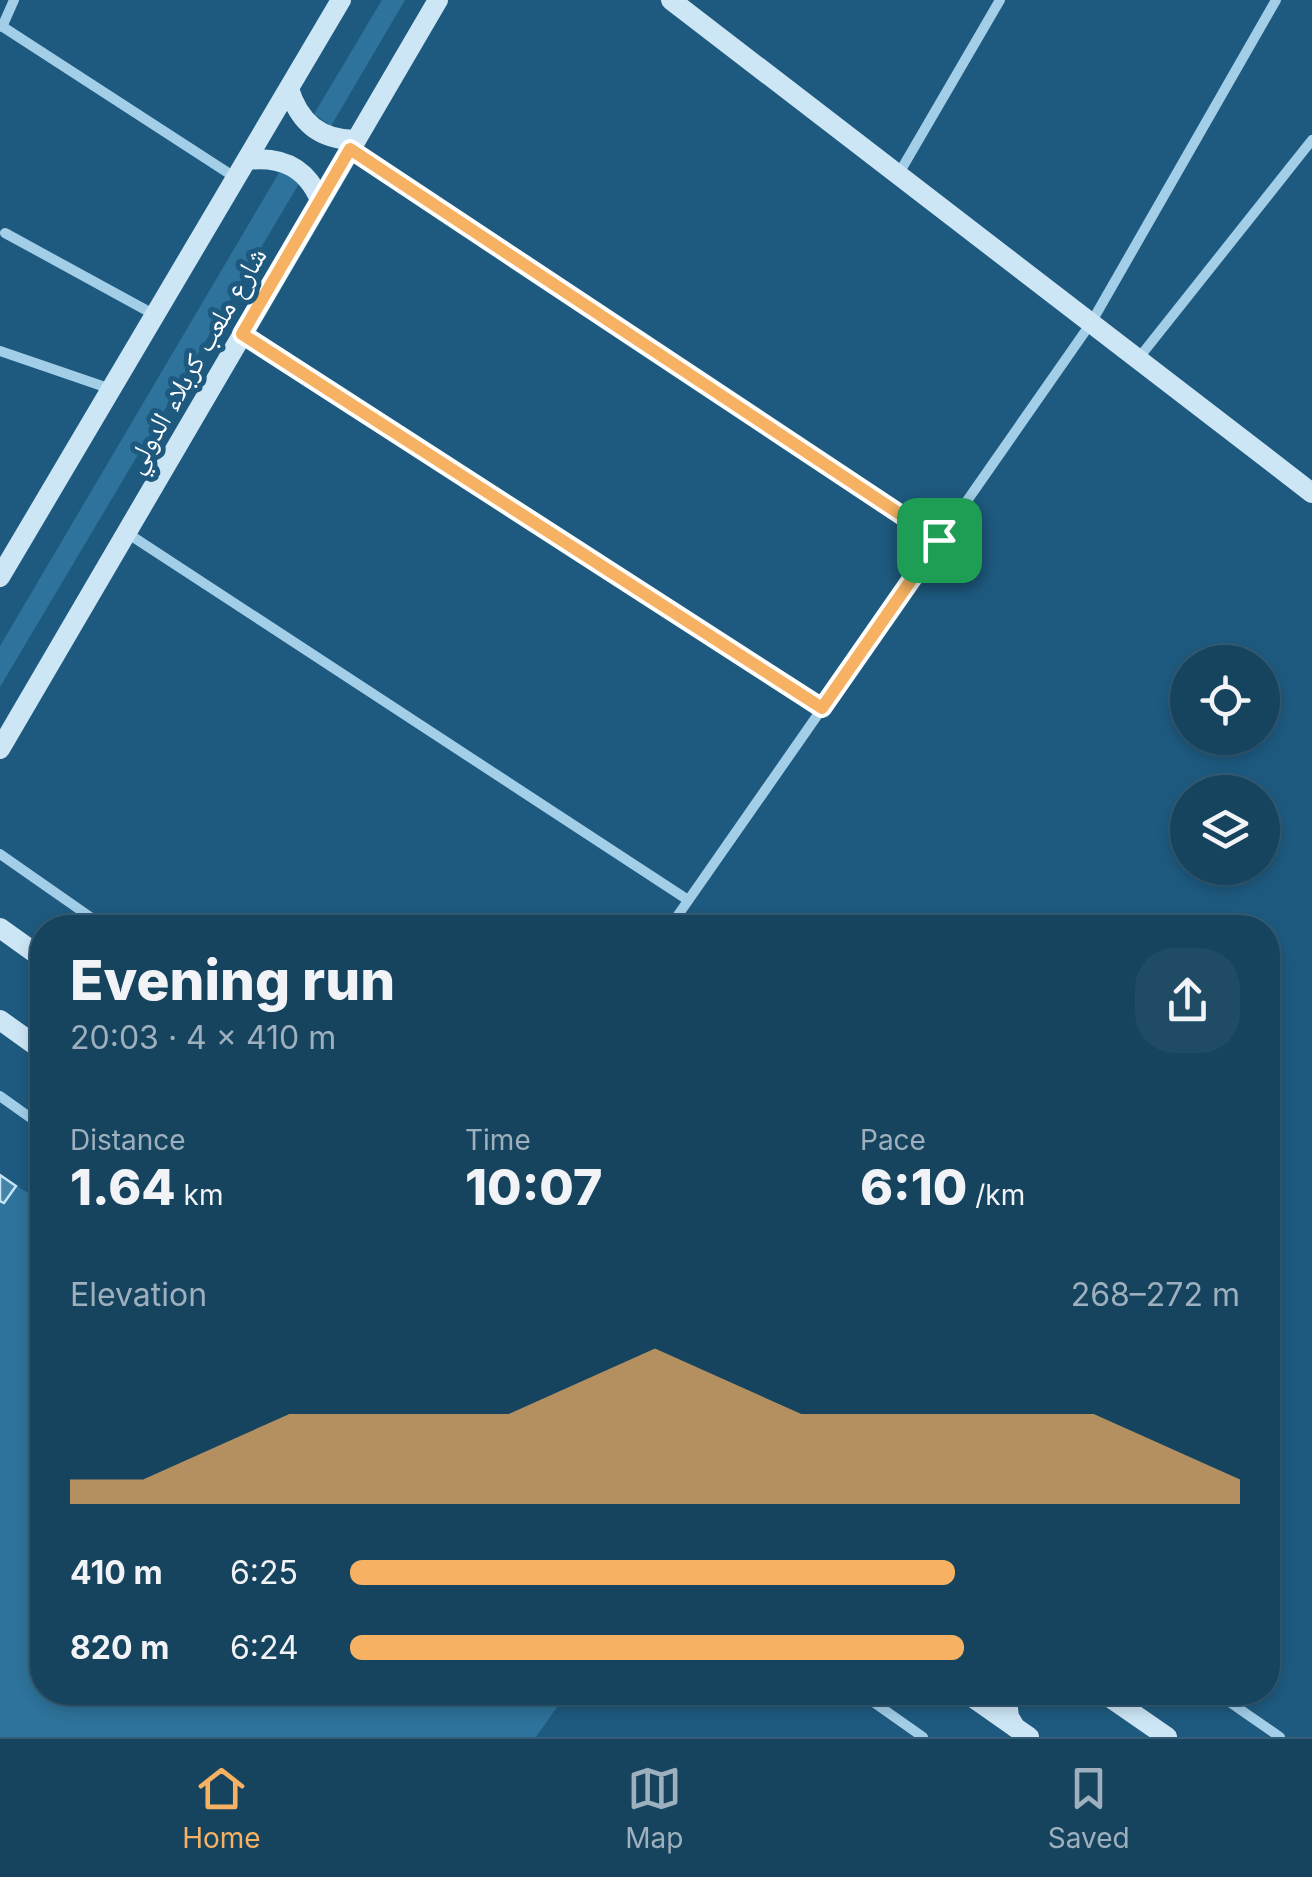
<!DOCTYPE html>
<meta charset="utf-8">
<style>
body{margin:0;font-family:Inter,"Noto Naskh Arabic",sans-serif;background:#1f4b65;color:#f1f3f6;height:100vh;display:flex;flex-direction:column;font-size:38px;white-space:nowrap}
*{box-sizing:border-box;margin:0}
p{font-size:32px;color:#9eb0bd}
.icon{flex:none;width:55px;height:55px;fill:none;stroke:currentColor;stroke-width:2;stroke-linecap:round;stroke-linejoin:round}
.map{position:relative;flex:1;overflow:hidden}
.details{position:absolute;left:30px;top:915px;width:1250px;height:790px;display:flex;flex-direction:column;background:#16445f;border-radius:40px;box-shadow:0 5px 15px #0003,0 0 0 2px #355c74}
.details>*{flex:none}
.fabs{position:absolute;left:1170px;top:645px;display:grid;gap:20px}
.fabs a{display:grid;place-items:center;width:110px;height:110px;border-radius:50%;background:#16445f;box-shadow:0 5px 15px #0003,0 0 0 2px #355c74;font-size:50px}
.pin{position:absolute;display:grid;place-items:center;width:85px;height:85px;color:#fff;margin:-42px;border-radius:20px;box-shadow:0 5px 15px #0006}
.round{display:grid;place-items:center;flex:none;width:105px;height:105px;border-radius:40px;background:#1f4b65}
.overview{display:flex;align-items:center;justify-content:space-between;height:170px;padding:0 40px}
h1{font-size:55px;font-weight:800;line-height:75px}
.stats{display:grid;grid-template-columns:repeat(3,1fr);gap:15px;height:170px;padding:10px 40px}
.stats div{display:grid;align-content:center}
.stats b{font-size:50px;font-weight:800}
.stats small{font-size:28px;font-weight:400}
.stats p{font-size:28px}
.chart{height:280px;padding:20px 40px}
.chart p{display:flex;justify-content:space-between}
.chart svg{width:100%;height:180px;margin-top:10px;fill:#f7b162;opacity:.7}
ul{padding:0 40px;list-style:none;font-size:32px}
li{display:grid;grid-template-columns:160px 120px 1fr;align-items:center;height:75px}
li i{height:25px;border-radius:12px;background:#f7b162}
.dock{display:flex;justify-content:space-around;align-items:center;height:140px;border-top:2px solid #355c74;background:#16445f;font-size:28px;color:#9eb0bd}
.dock a{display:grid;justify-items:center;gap:5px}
.dock .selected{color:#f7b162}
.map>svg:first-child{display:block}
.green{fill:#2e739b}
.building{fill:#4784a9;stroke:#c6e4f6;stroke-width:2.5}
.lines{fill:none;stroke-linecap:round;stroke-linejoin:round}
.street{stroke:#a2cee8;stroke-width:10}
.secondary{stroke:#cde6f6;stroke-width:20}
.route-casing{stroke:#fff;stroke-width:20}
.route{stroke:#f7b162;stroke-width:12}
.labels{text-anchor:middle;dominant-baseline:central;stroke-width:10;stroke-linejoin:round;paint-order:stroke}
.street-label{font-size:28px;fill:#fff;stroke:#1e5a7f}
</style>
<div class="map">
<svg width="1312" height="1737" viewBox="0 0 1312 1737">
<rect width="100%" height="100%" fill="#1e5a7f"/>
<!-- green -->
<g class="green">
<path d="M 382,0 L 405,0 L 331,126 L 314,114 Z"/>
<path d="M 280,171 L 300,182 L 0,687 L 0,646 Z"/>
<path d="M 0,1175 L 42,1202 L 42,1692 L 567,1693 L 536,1737 L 0,1737 Z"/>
</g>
<!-- building -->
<path class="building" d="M 0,1175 L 16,1186 L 4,1203 L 0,1201 Z"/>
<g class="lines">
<!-- street -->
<g class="street">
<path d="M 0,25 L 236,178"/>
<path d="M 2,27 L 14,0"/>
<path d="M 351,149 L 939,540"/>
<path d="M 898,175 L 1000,0"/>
<path d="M 5,233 L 155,315"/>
<path d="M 243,334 L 822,708"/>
<path d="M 0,351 L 111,389"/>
<path d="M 1138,359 L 1312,140"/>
<path d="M 127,533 L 688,900"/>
<path d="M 0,854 L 106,928"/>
<path d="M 669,928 L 1091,323 L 1276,0"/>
<path d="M 0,1096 L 42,1126"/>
<path d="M 859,1692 L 923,1737"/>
<path d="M 1215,1692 L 1280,1737"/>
</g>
<!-- secondary -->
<g class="secondary">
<path d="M 671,0 L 1312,493"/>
<path d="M 289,89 C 299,122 320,140 356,140"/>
<path d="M 247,160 C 281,156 306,167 320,200"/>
<path d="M 0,577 L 341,0"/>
<path d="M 0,749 L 438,0"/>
<path d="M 0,928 L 42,958"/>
<path d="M 0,1020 L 42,1050"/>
<path d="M 965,1692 L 1029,1737"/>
<path d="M 1006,1692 L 1009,1717 L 1015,1727"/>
<path d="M 1102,1692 L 1167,1737"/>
</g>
</g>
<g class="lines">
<defs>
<path id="route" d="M 350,149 L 939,540 L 822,708 L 242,334 Z"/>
</defs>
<!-- route casing -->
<use href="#route" class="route-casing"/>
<!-- route -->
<use href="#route" class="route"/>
</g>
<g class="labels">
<!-- street labels -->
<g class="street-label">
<text transform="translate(195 360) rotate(-60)">شارع ملعب كربلاء الدولي</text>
</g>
</g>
</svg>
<div class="fabs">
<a><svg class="icon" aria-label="locate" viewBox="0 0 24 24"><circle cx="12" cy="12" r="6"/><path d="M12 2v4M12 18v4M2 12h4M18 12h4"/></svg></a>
<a><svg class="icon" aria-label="layers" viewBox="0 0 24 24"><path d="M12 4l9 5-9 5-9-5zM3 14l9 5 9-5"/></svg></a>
</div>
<div class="pin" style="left:939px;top:540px;background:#1e9e55"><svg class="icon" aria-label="arrive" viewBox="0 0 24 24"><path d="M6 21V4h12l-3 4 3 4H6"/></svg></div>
<section class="details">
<div class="overview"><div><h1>Evening run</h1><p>20:03 · 4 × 410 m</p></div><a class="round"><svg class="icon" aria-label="share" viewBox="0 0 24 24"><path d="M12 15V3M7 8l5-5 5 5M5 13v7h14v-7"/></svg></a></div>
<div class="stats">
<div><p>Distance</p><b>1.64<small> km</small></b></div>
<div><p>Time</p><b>10:07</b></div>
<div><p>Pace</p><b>6:10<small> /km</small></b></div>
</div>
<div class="chart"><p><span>Elevation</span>268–272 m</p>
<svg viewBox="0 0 160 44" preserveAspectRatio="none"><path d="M0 44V38L10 38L20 30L30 22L40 22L50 22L60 22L70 14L80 6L90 14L100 22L110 22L120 22L130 22L140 22L150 30L160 38V44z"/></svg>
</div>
<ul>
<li><b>410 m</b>6:25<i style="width:68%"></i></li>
<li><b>820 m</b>6:24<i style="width:69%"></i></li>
</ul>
</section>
</div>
<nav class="dock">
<a class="selected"><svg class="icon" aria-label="home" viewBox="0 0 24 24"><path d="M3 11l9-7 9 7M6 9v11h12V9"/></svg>Home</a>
<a><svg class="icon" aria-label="map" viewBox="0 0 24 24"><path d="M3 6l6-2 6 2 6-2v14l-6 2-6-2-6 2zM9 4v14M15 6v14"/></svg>Map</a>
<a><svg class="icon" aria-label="saved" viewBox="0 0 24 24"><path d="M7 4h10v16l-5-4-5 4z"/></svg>Saved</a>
</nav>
